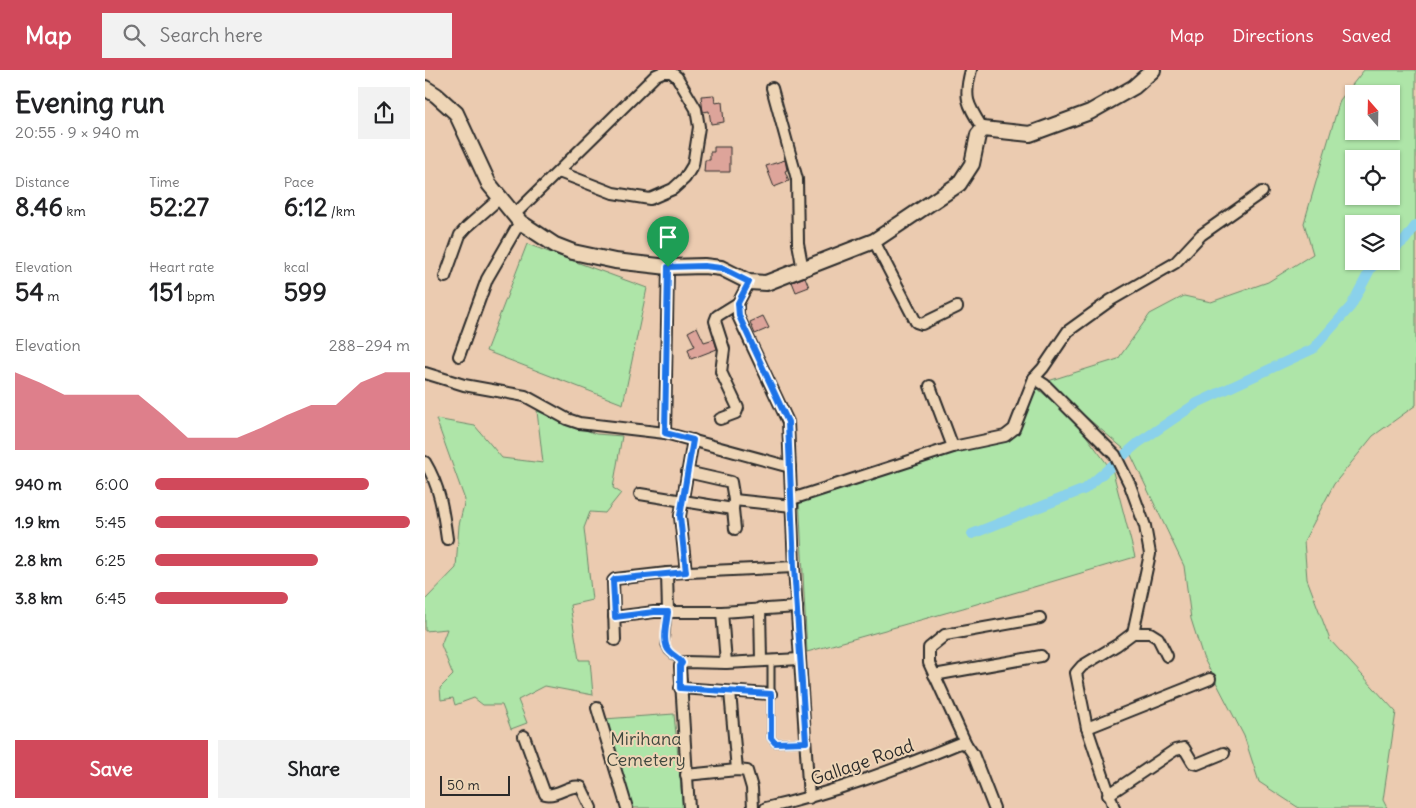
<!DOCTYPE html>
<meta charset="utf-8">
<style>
body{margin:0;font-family:Delius,sans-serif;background:#f2f2f2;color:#202124;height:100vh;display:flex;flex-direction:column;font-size:19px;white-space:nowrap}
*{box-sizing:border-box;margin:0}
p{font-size:16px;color:#757577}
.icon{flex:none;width:28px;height:28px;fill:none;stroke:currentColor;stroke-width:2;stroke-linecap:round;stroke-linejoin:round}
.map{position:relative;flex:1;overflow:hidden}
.details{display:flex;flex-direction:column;background:#fff;width:425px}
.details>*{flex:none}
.needle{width:32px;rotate:340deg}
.tools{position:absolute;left:920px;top:15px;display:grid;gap:10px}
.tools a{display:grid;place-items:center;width:55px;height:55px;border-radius:0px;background:#fff;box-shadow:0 1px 4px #0004;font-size:25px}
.scale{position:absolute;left:15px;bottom:12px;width:70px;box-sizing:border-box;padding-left:5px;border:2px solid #2b2b2b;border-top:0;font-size:14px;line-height:18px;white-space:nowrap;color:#2b2b2b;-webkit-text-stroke:4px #eed5b6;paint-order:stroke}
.pin{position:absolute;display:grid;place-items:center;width:42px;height:42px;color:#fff;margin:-51px -21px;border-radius:50% 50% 50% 0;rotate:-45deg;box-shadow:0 0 5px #0007}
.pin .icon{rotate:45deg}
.round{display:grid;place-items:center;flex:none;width:52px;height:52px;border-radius:0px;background:#f2f2f2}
.summary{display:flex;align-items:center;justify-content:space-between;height:85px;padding:0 15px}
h1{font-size:28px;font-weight:700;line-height:38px}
.figures{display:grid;grid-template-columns:repeat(3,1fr);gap:8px;height:85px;padding:5px 15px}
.figures div{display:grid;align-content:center}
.figures b{font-size:25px;font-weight:700}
.figures small{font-size:14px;font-weight:400}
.figures p{font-size:14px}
.chart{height:140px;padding:10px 15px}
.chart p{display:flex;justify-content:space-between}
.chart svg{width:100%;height:90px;margin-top:5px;fill:#d1495b;opacity:.7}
.primary-button{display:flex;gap:10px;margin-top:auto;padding:10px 15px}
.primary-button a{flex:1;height:58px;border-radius:0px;background:#d1495b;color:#fff;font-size:20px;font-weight:700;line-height:58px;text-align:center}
.primary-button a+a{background:#f2f2f2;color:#202124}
ul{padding:0 15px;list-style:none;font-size:16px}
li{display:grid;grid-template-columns:80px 60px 1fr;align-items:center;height:38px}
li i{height:12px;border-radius:6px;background:#d1495b}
header{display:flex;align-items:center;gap:30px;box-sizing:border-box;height:70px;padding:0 25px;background:#d1495b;color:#fff}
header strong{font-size:24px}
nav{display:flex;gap:28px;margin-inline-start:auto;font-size:18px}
.search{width:350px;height:45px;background:#f2f2f2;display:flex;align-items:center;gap:12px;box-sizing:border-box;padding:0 18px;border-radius:0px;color:#757577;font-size:19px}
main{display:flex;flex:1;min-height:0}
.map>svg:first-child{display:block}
.green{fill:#aee5a8;stroke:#6c886a;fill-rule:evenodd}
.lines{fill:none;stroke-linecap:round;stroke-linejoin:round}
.canal{stroke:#8ad1eb;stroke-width:10}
.building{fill:#dda49a;stroke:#2b2b2b}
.lane-casing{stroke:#2b2b2b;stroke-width:9}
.street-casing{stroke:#2b2b2b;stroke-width:14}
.secondary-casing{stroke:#2b2b2b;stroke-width:18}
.lane{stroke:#eed5b6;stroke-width:5}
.street{stroke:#eed5b6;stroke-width:10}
.secondary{stroke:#eed5b6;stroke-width:14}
.route-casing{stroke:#fff;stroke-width:10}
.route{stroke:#1a73e8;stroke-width:6}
.labels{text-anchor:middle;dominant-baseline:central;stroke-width:4;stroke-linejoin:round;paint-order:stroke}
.park-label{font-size:18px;fill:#3f473e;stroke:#eed5b6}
.street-label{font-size:18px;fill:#2b2b2b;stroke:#eed5b6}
</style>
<header>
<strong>Map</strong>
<div class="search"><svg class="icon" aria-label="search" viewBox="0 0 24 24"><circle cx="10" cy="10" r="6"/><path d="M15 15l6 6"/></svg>Search here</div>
<nav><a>Map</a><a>Directions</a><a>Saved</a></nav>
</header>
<main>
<section class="details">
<div class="summary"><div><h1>Evening run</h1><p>20:55 · 9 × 940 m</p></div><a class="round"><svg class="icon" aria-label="share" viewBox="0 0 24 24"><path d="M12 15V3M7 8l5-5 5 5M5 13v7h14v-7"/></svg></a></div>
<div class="figures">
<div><p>Distance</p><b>8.46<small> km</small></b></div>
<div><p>Time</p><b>52:27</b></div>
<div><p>Pace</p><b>6:12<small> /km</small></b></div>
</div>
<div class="figures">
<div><p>Elevation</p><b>54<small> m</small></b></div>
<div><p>Heart rate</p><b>151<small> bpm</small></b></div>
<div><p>kcal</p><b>599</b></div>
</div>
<div class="chart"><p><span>Elevation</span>288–294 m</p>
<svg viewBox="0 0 160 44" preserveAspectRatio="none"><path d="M0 44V6L10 11L20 17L30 17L40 17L50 17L60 27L70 38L80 38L90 38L100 33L110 27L120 22L130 22L140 11L150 6L160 6V44z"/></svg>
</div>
<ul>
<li><b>940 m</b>6:00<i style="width:84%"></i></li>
<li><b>1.9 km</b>5:45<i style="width:100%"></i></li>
<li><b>2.8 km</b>6:25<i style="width:64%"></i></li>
<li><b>3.8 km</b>6:45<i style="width:52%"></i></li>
</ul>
<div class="primary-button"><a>Save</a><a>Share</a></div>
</section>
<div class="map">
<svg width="991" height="738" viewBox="0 0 991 738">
<rect width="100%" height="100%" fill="#ebcbb0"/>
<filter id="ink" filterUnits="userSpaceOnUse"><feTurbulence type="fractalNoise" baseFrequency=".02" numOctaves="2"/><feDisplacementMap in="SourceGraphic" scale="10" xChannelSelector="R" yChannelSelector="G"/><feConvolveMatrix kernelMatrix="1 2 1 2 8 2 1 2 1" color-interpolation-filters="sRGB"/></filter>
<g filter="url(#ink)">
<!-- green -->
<g class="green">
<path d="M 939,0 L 991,0 L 991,335 L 948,366 L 909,414 L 879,471 L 882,509 L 905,570 L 971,642 L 958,730 L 962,738 L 874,738 L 834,712 L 819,666 L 778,587 L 766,549 L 759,496 L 706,385 L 620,312 L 693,289 L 725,244 L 759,226 L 786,232 L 843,212 L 888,184 L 879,153 L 915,30 ZM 929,24 L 966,24 L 966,61 L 929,61 ZM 929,89 L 966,89 L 966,126 L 929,126 ZM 929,154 L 966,154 L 966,191 L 929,191 Z"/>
<path d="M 102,174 L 222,218 L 198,334 L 61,281 Z"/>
<path d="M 612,318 L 628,332 L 659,363 L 688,402 L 710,487 L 538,538 L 382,582 L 374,426 L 592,360 Z"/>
<path d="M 112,341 L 171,364 L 197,366 L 188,418 L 196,423 L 180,443 L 165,442 L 159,458 L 167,530 L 145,535 L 154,590 L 165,590 L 168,625 L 120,616 L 93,630 L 102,653 L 86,659 L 77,635 L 58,635 L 49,628 L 30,635 L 28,628 L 16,630 L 15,618 L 28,605 L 16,575 L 22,559 L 0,561 L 0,530 L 31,498 L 34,455 L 40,430 L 11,349 L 50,356 L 77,388 L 118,393 Z"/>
<path d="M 249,644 L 258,738 L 207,738 L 179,649 Z"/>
</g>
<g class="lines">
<!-- canal -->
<g class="canal">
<path d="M 966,181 L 980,170 L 991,155"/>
<path d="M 547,464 L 660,419 L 713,373 L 772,333 L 888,279 L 926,236 L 946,198 L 954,191"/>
</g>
</g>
<!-- building -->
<g class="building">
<path d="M 289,25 L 290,33 L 297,32 L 299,52 L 286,54 L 284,41 L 278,42 L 276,26 Z"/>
<path d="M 289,77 L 305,77 L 305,102 L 279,102 L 280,90 L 285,90 L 285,82 L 289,82 Z"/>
<path d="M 360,90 L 362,100 L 360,101 L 364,111 L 349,117 L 341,96 Z"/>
<path d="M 380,207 L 384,217 L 371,222 L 367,212 Z"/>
<path d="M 338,246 L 344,258 L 330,264 L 325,252 Z"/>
<path d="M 272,257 L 279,272 L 289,269 L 292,279 L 266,289 L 263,279 L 270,276 L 263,262 Z"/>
</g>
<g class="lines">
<defs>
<g id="lane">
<path d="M 243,542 L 240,575 L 243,581 L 257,593"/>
<path d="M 346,591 L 346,668 L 350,673 L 380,672"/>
</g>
<g id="street">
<path d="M 546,0 C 538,29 543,35 558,59"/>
<path d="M 347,18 L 372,109 L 373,173 L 378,200"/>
<path d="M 89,145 L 231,5 L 238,2 L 246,2 L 252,7 L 271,39 L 274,57 L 268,95 L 260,108 L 248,119 L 225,129 L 188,123 L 134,102"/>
<path d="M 449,171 L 491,252 L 497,254 L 532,237"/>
<path d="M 20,207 L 35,165 L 42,157 L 75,128"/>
<path d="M 324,212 L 313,233 L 313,246 L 363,352 L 369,497 L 384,728"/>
<path d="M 34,286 L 62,209 L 95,152"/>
<path d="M 0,303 L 39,315 L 100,326 L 142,349 L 154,353 L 240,363 L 365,397"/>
<path d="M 609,308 L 620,315 L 690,385 L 705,415 L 720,456 L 725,484 L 708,563"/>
<path d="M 505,316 L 528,377"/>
<path d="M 295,349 L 311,343 L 313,338 L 296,302 L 299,279 L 290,251 L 292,246 L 313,233"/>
<path d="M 240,363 L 243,197"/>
<path d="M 0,392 C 15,417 18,440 22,469"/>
<path d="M 262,402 L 306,412 L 309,430 L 308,439 L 310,459"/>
<path d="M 215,424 L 308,439"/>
<path d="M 367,429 L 528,377 L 580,366 L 589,359 L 609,308 L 618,298 L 643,261 L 686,230 L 750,193 L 776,165 L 837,122"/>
<path d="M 309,430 L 367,436"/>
<path d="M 261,502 L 255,446 L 268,370"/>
<path d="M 242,503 L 243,542"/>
<path d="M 335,538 L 336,591"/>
<path d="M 297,542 L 301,593"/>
<path d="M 189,547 L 229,542 L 297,542 L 372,537"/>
<path d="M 190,570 L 188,511 L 190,509 L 242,503 L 369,497"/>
<path d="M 509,605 L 616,586"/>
<path d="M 255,618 L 346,624"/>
<path d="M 305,622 L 312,700"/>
<path d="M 172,638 L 202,738"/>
<path d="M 662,658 L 785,609"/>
<path d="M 99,666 L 120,724 C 133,727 143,714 156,717 L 166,738"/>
<path d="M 261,705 L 312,700 L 322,701 L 327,718 L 328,738"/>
<path d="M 683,725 L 750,680 L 759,678 L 768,693 L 772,694 L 799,683"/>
<path d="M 264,738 L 255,596 L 260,592 L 301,593 L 375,589"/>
<path d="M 341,738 C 408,723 472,699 535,673 L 541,674"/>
<path d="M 569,738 L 548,684 L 541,674 L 504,593 L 504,578 L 520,565 L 615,548"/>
<path d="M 689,738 L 662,658 L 651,603 L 657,596 L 692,575 L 708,563 L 725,563 L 733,568 L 742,586"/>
</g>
<path id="secondary" d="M 0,18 L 11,25 L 31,43 L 64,114 L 95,152 L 130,175 L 148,182 L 190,191 L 243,197 L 279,196 L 296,198 L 324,212 L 341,213 L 449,171 L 534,114 L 547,94 L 553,65 L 558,59 L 605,64 L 665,42 L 709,17 L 728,0"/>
</defs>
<!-- lane casing -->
<use href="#lane" class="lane-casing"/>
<!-- street casing -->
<use href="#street" class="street-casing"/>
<!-- secondary casing -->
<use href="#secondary" class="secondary-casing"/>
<!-- lane -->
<use href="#lane" class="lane"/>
<!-- street -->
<use href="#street" class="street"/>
<!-- secondary -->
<use href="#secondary" class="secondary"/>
</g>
</g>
<g class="lines" filter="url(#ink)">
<defs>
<path id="route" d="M 279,196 L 296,198 L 324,212 L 313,233 L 314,246 L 363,352 L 369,497 L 381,672 L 350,673 L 346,668 L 346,624 L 255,618 L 255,596 L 257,593 C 254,588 249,586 245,582 C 236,574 242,553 243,542 L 229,542 L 190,547 L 188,511 L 190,509 L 261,502 L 255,446 L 268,370 L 240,363 L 243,197 Z"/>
</defs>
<!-- route casing -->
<use href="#route" class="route-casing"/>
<!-- route -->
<use href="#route" class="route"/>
</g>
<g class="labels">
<!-- park labels -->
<g class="park-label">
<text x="221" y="668">Mirihana<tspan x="221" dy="21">Cemetery</tspan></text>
</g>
<!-- street labels -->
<g class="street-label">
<text transform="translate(437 692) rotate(-19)">Gallage Road</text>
</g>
</g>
</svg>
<div class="tools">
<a><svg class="needle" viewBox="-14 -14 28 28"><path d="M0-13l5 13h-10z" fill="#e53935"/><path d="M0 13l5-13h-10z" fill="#757577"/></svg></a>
<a><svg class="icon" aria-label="locate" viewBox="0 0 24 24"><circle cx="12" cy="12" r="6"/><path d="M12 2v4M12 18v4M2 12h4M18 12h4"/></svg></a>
<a><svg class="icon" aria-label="layers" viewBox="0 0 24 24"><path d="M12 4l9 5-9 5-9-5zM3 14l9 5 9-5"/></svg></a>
</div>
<div class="scale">50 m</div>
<div class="pin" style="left:243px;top:197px;background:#1e9e55"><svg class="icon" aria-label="arrive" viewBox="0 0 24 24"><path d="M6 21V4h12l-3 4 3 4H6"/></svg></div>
</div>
</main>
